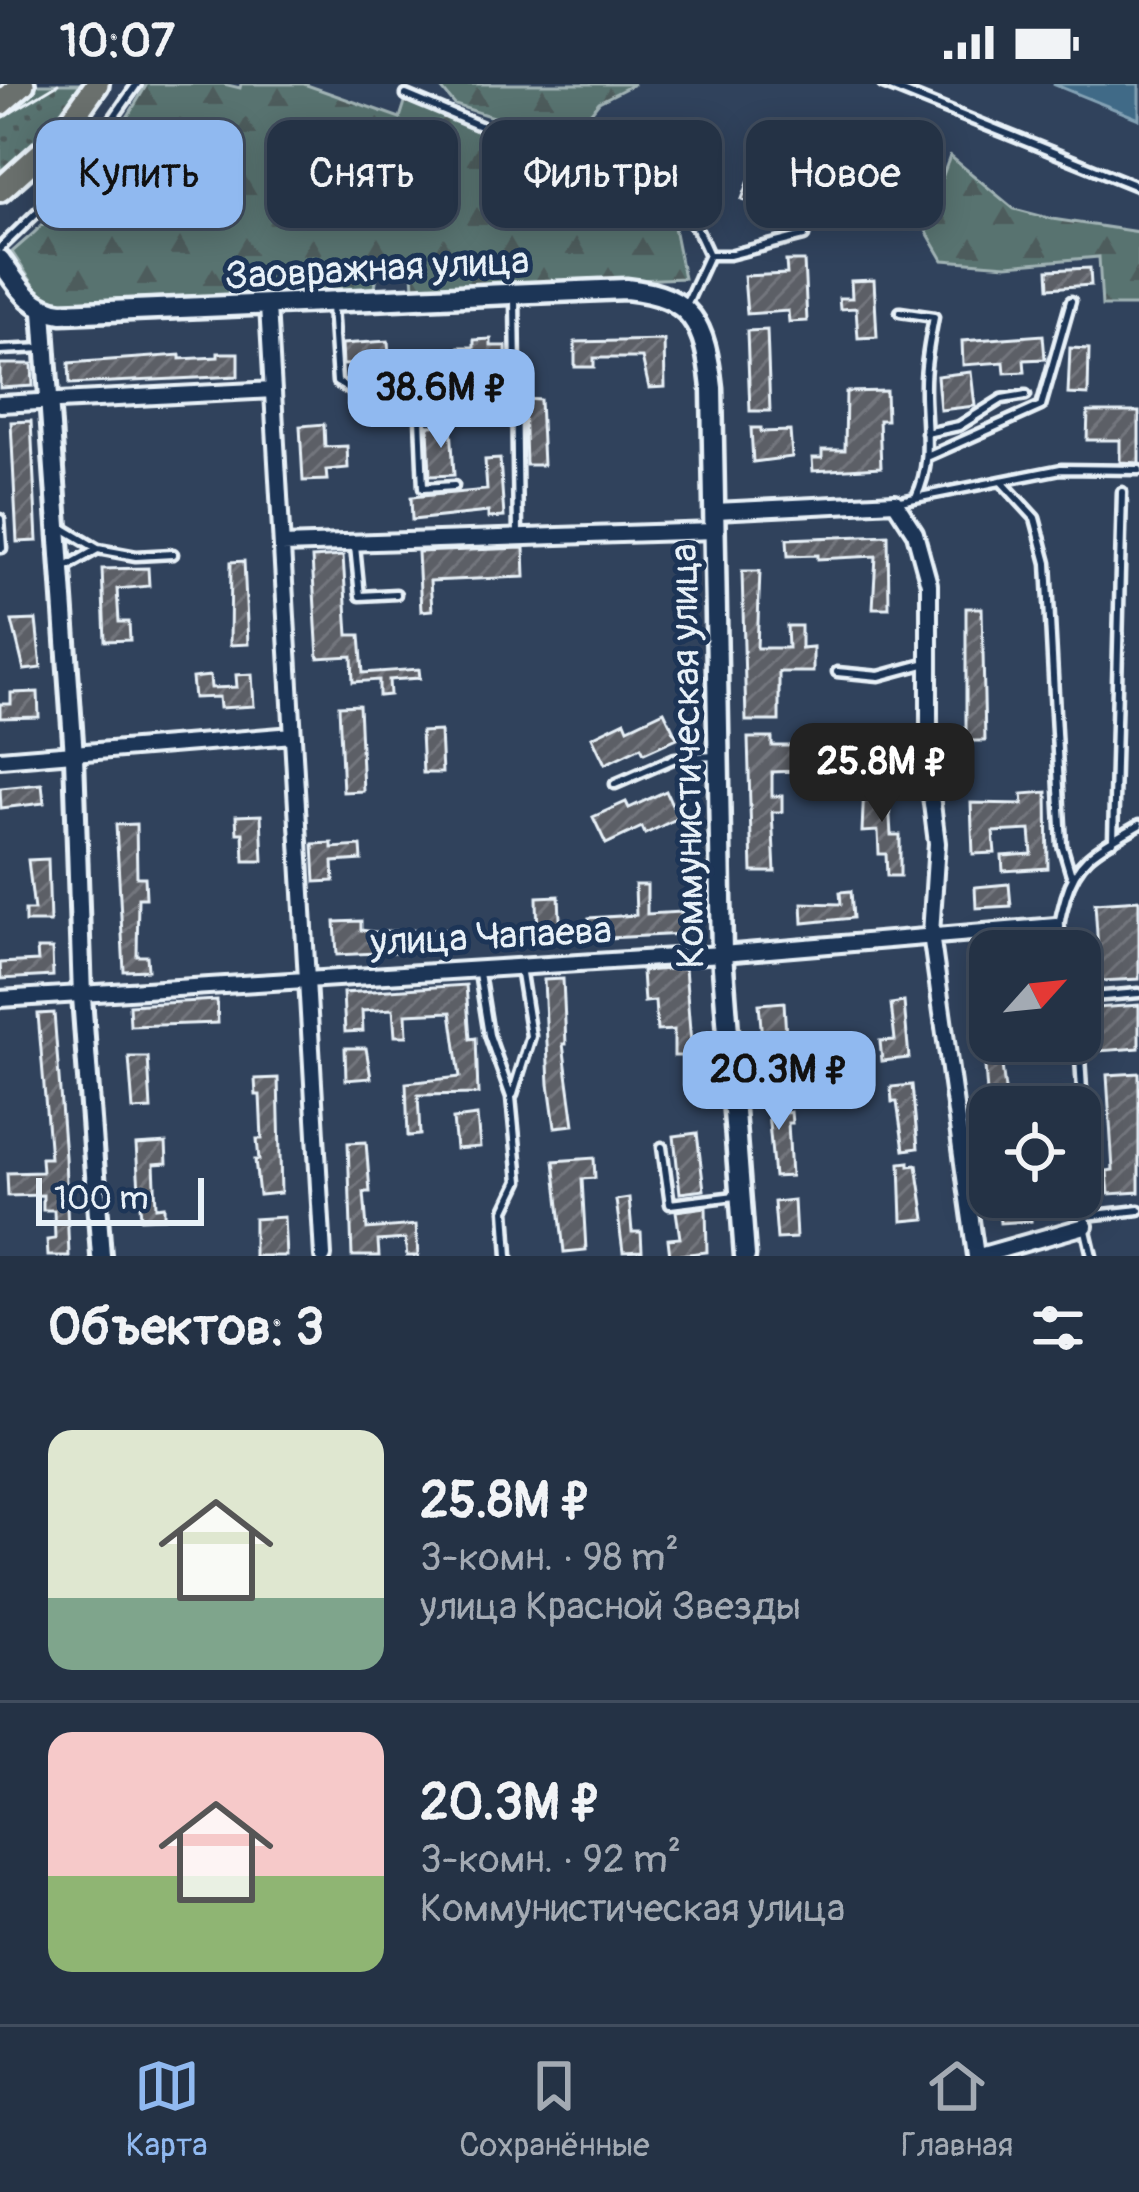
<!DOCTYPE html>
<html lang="ru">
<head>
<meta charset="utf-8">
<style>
	body { margin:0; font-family:Pangolin,sans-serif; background:#2c3a4c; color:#f1f3f6; height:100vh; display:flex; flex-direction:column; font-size:45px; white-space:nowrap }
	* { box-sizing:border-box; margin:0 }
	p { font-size:39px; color:#a3aab3 }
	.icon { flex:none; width:66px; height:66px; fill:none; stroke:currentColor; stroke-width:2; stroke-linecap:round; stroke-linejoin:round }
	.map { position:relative; height:1172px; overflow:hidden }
	.sheet { display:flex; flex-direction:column; background:#243245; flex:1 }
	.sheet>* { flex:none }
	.banner { position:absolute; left:36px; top:36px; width:1068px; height:108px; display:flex; gap:24px }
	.needle { width:78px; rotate:63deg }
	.fabs { position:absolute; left:969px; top:846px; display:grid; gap:24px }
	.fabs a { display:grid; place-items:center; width:132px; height:132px; border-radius:24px; background:#243245; box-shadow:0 6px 30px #0003,0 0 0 3px #414d5e; font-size:60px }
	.scale { position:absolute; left:36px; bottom:30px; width:168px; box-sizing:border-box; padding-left:12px; border:6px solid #e8f1f8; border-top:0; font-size:33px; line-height:42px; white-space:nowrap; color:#e8f1f8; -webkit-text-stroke:9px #1d3557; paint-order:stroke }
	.price { position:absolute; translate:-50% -102px; padding:0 27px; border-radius:24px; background:#90b9f0; color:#111; font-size:39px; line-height:78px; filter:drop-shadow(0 3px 6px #0008) }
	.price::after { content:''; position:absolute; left:50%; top:72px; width:36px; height:27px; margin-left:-18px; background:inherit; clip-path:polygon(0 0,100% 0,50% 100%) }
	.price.selected { background:#222; color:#fff }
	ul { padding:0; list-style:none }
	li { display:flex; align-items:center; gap:36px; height:300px; padding:0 48px }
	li+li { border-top:3px solid #414d5e }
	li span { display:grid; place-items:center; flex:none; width:336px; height:240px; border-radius:24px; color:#555 }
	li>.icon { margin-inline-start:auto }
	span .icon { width:144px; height:144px; fill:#fffc; stroke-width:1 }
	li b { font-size:51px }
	h2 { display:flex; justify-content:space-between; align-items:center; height:144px; padding:0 48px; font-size:51px }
	.chip { padding:0 42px; border-radius:24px; background:#243245; box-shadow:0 6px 30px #0003,0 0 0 3px #414d5e; font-size:42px; line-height:108px }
	.chip.selected { background:#90b9f0; color:#111 }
	.status { display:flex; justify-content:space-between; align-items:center; height:84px; padding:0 60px; background:#243245; direction:ltr }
	.status svg { height:33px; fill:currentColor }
	.tab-bar { display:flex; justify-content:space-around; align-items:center; height:168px; border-top:3px solid #414d5e; background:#243245; font-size:33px; color:#a3aab3 }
	.tab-bar a { display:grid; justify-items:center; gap:6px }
	.tab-bar .selected { color:#90b9f0 }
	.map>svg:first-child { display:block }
</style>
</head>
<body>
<div class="status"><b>10:07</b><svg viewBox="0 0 49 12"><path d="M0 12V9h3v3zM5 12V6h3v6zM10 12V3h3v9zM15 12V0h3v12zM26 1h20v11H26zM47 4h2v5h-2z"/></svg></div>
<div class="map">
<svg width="1139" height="1172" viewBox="0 0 1139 1172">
	<defs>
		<pattern id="grass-dots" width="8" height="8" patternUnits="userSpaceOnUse" patternTransform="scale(3)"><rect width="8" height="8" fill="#587370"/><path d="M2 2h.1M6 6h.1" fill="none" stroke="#4e5b5b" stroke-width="1.8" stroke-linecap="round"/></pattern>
		<pattern id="forest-firs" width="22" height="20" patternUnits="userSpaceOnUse" patternTransform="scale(3)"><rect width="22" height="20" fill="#587370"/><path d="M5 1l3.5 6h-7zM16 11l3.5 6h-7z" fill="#4e5b5b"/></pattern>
		<pattern id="building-hatch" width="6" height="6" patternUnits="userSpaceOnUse" patternTransform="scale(3)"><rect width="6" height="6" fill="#5c5f66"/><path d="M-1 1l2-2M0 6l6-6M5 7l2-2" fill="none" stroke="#73767d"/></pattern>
	</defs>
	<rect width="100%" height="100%" fill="#30425c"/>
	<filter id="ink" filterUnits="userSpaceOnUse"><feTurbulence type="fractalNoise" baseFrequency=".00833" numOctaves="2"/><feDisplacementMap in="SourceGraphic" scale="24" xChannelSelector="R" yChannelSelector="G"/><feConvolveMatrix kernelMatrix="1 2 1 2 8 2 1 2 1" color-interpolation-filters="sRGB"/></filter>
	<g filter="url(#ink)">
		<!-- grass -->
		<path fill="url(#grass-dots)" stroke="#a0b2b4" stroke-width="3" d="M35,0H88L50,52L0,97V35Z"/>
		<!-- forest -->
		<path fill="url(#forest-firs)" stroke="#a0b2b4" stroke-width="3" d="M147,0H224L240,4L241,0H304L400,34L406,15L672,133L684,194L414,205L413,189H377L375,204L45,218L12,168C76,115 106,71 147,0Z
			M444,0H634L599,18L568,57L455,21L441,4Z
			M950,72L1014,125L1052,135L1139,148V222H1102L1099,173L1007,181L943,176L924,143Z"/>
		<!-- water -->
		<path fill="#406b87" stroke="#83a1b4" stroke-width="3" d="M1053,0H1139V35Z"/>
		<!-- building -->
		<path fill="url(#building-hatch)" stroke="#e8f1f8" stroke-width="3" d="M650,50L666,58L665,62L693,74L686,91L640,69Z
			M761,65L780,73L775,87L832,109L820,139L763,117L761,122L742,115Z
			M786,177H804L807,237L789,238L788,227L747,230L744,192L787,190Z
			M1090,184L1091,201L1049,204L1048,186Z
			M874,196L877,253L858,254L856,224L840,225L839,214H852L851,197Z
			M767,246L770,327H750L747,247Z
			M1043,251L1045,275L1024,276L1025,288L1005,289L1004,278L963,281L962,257Z
			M491,255V262H506L507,299H494L493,291L401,300V295L370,296L369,280L343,281L342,260L388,257L389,271H395V277L459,273V263H474V256Z
			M664,256L665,303L649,304L642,274H594V283H575V258Z
			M1070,264L1089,265L1088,311L1068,310Z
			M218,269H238V292L70,300L69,279L180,271V275L218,273Z
			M0,280H32L33,302L0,304Z
			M971,288L975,322L940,326L937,292Z
			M886,307L887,336H879L881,383L813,387L812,374H822V366H845L846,308Z
			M524,315L540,316L543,381H526Z
			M1088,328H1139V379L1120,378V356H1087Z
			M31,337L37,457L17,458L11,338Z
			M324,340L325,363L347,362L348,384L326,386L327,396L303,397L300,342Z
			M451,341L454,391L430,392L428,342Z
			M751,344H761V348L790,347L792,373L753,378Z
			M500,375L504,433L488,434V428L412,436L411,413L487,406L485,376Z
			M888,451L889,524H873L876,472L818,475V471L788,472L787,455Z
			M524,464L525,493L430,497L432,526L421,527L418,468Z
			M343,472L348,551H360L363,589L419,585L420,594L389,596L390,611L379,612V596L353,598L352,572L318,574L312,474Z
			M244,477L248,560L230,561L231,478Z
			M148,484L149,502L117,505L119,538H129L130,556L105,557L102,485Z
			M742,487H760L757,564H788L787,542H801V564L813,563V588H779V637H746Z
			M966,524H982L985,657H966Z
			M36,536L41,584L24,586L12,537Z
			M252,590L254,622L220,624L219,613L194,614L192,594L210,592L211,604L237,603L236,591Z
			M38,608L39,633L0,634V620H11V609Z
			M359,621L363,707L343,708L339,622Z
			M664,627L677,654L644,669L641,663L605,680L592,653L625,637L628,644Z
			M440,647L442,689H423L421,648Z
			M748,654H772V662H806V673H821L822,686L772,688V712H782V728H772L775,788H752Z
			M888,699L891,751H900V792H887L886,770H879L878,747L862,748L864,701Z
			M42,700L44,719L1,724L0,704Z
			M666,707L678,734L645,750L642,743L606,760L593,733L626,718L629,724Z
			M1047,708L1048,784L1003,787L1002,772L1032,770L1030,746L993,748L995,769L973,770L971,719L1023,720L1022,710Z
			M261,731L263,777H244L243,749H237L236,732Z
			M136,740L137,793H145L146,814H138L137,872H147L148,886L124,887L116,741Z
			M332,759V764L361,762L362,776L333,778L334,797L315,798L313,760Z
			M48,775L50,838H25V826H34L28,776Z
			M1009,800L1011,822L976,824L975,803Z
			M635,801H647V830L682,828L683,850L590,855L589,834L636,831Z
			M851,807L853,834L803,839L802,819L841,820L840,808Z
			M559,812L561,858H538L537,813Z
			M1139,816V895L1100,897L1095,819Z
			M361,837V846L375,848L454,844L455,865L337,871L335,838Z
			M37,865H52L53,892L1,895L0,879L38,877Z
			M685,884L692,972H674V946L657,947L655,917L644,918L642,887Z
			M563,895L566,960H563L574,1041L555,1043L549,1000L544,896Z
			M466,901L470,955L476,954L478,1010L418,1011L420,1051L408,1052L406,999L460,993L451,928L406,930L407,952H395L393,925L362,927L363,947L345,948L343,909Z
			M980,914H990V957H999L1007,1022L988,1023Z
			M217,916L218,939L130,942L129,921Z
			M784,918L786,952L762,954L759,920Z
			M904,918L909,974L882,977L880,957L895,956L891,920Z
			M1139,921V964L1099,967L1096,924Z
			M54,929L65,1073L69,1172H48L47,1156L55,1155L54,1126H43V1111L8,1112L7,1089L42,1088L41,1074H50L38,930Z
			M345,964H366L371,994L346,996Z
			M129,973H148L151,1025L133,1026Z
			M1139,989V1108L1109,1110L1107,1087L1113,1086L1107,991Z
			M278,994L281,1109L259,1111L255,1076H259L257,1055H262L260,1011H256L255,995Z
			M912,1001L918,1064L904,1066L897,1018H892L891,1003Z
			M784,1006L786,1029L791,1028L792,1039H788L791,1092L774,1093L766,1007Z
			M477,1032L480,1063L456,1065L453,1035Z
			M697,1049L704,1106L680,1109L674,1052Z
			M366,1058L370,1108H364L367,1145L416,1141L418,1172H407L405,1155L378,1157L379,1172H352L348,1059Z
			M166,1059L167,1079L154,1080L156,1123L164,1122V1134L141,1135L136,1061Z
			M594,1074L595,1094L582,1095L586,1166L564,1168L554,1077Z
			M909,1078V1082L917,1081L925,1135L902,1137L900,1079Z
			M1014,1113H1019V1119L1030,1118L1031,1137L1000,1139L998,1114Z
			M629,1114L632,1148H641L642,1167L623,1168L616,1116Z
			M794,1116L796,1154L777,1155L774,1118Z
			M706,1123L707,1168L670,1172L668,1155L680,1154L676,1127Z
			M284,1133L286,1172H254V1135Z"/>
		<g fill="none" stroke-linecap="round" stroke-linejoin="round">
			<!-- service casing -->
			<g stroke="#e8f1f8" stroke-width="15">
				<path id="service" d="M883,0L1139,103
					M406,11L609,96L685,132L697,145L709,171
					M0,164L71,95L137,0
					M515,213L518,452
					M686,221L709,171H729L804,152
					M332,222L337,298L352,307L387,306L413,319L420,334L423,404L454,402
					M900,228L934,233C930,255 925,277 925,300C924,340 934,376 916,413
					M0,266L44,264
					M926,349L959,342L1002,315L1026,311
					M929,372L1041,322L1071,217
					M1001,397L1035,434L1047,479L1062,761L1071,791
					M895,418L1061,385L1139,386
					M0,435L2,464
					M61,443L98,465L64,484
					M355,462L360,512L396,510
					M98,465L136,472L173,470
					M837,588L879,592L927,579
					M615,700L675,674L715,672
					M1113,757L1122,408
					M1066,867C1056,840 1059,839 1066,812C1078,770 1104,762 1139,741
					M479,889L489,951L511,1013L519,1097L505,1126L508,1172
					M1092,913L1139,909
					M1079,957L1088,1104L1085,1142L1092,1172
					M513,1010L531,952L520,883
					M662,1063L670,1120L735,1112
					M1086,1132L1139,1126"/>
			</g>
			<!-- minor casing -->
			<g stroke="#e8f1f8" stroke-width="22">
				<path id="minor" d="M268,222L323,1172
					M0,320L273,306
					M715,427L895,418L915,449L929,500V696L937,759L931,850L976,1172
					M282,461L715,447
					M0,675L293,651
					M0,915L722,870L1056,842
					M979,1172L1085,1142"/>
			</g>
			<!-- tertiary casing -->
			<g stroke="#e8f1f8" stroke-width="26">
				<path id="tertiary" d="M43,227L74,672L82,913L101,1172"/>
			</g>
			<!-- secondary casing -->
			<g stroke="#e8f1f8" stroke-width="27">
				<path id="secondary" d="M0,176C18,201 30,225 62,229L626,205C694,212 705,241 712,304L722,870L745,1172"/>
			</g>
			<!-- trunk casing -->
			<g stroke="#e8f1f8" stroke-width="30">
				<path id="trunk" d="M0,20L23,0
					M0,106L60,52L97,0"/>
			</g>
			<!-- service -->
			<use href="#service" stroke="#1d3557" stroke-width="6"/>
			<!-- minor -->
			<use href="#minor" stroke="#1d3557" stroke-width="14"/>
			<!-- tertiary -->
			<use href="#tertiary" stroke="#1d3557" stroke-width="16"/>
			<!-- secondary -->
			<use href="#secondary" stroke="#1d3557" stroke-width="18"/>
			<!-- trunk -->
			<use href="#trunk" stroke="#6b706d" stroke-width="21"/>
			<!-- rail -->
			<path stroke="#e8f1f8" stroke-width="3" d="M0,35L58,0"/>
		</g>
	</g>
	<g text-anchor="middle" stroke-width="10" stroke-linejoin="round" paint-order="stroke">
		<!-- street labels -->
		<g font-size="39" fill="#e8f1f8" stroke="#1d3557">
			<text transform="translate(377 183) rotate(-3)" y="14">Заовражная улица</text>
			<text transform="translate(686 672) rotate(-91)" y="14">Коммунистическая улица</text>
			<text transform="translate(491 851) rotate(-3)" y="14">улица Чапаева</text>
		</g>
	</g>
</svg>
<div class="fabs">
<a><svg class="needle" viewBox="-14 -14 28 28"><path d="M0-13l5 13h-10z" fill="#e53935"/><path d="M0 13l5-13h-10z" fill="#a3aab3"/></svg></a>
<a><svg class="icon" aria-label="locate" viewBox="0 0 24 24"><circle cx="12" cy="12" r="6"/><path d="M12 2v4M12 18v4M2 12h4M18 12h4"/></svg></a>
</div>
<div class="scale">100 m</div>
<b class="price" style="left:441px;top:367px">38.6M ₽</b>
<b class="price selected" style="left:882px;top:741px">25.8M ₽</b>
<b class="price" style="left:779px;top:1049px">20.3M ₽</b>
<div class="banner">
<a class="chip selected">Купить</a>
<a class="chip">Снять</a>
<a class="chip">Фильтры</a>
<a class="chip">Новое</a>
</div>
</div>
<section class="sheet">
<h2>Объектов: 3<svg class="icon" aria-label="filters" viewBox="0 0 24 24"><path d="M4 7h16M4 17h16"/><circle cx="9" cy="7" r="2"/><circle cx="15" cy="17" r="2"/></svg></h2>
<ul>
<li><span style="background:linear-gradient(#dfe7d0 70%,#7fa58c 0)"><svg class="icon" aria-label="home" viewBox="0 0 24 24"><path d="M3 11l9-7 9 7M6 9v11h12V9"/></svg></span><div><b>25.8M ₽</b><p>3-комн. · 98 m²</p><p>улица Красной Звезды</p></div></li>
<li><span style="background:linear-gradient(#f6c9c9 60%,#8fb573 0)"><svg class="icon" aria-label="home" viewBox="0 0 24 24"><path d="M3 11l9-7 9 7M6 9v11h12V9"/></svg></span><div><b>20.3M ₽</b><p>3-комн. · 92 m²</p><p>Коммунистическая улица</p></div></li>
</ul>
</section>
<nav class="tab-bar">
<a class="selected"><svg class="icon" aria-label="map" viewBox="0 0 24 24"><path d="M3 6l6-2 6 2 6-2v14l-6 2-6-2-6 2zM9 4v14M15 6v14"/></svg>Карта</a>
<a><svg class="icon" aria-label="saved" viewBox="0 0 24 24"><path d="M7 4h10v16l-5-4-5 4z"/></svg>Сохранённые</a>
<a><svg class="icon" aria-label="home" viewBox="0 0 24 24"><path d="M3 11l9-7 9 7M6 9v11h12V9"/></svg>Главная</a>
</nav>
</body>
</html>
